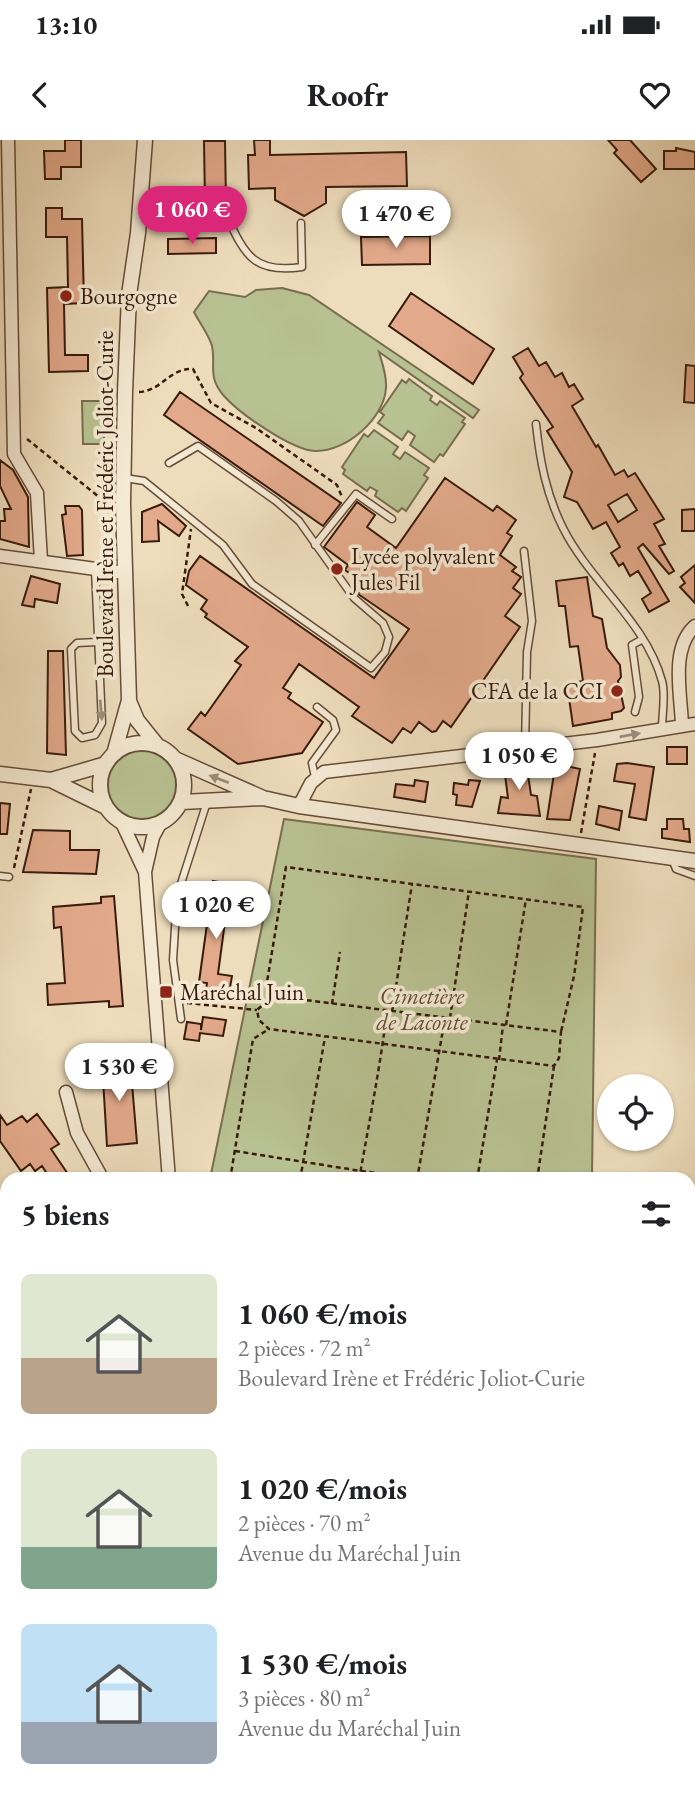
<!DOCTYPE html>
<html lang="fr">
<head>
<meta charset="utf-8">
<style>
	body { margin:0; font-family:"EB Garamond",serif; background:#f6f6f6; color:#202124; height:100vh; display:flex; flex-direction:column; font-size:26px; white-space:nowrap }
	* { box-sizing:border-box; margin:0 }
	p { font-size:23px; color:#757577 }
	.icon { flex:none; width:38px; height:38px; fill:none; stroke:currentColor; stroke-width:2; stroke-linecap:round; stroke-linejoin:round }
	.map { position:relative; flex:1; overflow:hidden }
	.details { position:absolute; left:0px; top:1032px; width:696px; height:625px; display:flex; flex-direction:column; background:#fff; border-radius:21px 21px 0 0; box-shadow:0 2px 5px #0004 }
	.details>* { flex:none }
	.controls { position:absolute; left:597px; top:934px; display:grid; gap:14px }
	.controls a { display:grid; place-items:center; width:77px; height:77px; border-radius:50%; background:#fff; box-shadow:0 2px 5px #0004; font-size:35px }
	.price { position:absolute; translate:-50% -60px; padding:0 16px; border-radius:24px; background:#fff; color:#222; font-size:23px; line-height:46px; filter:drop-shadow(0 2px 4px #0008) }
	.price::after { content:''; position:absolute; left:50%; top:42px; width:21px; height:16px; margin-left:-10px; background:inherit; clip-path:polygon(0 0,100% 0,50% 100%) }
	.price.active { background:#db2777; color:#fff }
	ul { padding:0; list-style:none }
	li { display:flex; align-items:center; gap:21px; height:175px; padding:0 21px }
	li span { display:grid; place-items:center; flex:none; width:196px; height:140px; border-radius:10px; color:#555 }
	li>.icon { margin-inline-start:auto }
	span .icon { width:84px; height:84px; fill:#fffc; stroke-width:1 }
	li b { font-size:30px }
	h2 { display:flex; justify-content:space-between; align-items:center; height:84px; padding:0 21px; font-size:30px }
	.status { display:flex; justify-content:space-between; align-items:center; height:49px; padding:0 35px; background:#fff; direction:ltr }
	.status svg { height:19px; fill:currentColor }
	header { display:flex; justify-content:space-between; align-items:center; height:91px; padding:0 21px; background:#fff; font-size:32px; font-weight:700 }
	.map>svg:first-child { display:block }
</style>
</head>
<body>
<div class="status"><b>13:10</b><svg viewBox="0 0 49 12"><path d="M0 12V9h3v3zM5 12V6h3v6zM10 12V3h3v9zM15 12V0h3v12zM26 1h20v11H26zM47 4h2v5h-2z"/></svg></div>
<header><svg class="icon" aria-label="back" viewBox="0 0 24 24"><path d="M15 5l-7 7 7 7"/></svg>Roofr<svg class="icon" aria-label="heart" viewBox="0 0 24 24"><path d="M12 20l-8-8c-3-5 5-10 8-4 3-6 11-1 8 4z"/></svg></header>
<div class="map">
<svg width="695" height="1657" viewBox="0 0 695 1657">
	<rect width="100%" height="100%" fill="#eeddbc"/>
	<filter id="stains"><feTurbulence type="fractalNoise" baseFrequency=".00286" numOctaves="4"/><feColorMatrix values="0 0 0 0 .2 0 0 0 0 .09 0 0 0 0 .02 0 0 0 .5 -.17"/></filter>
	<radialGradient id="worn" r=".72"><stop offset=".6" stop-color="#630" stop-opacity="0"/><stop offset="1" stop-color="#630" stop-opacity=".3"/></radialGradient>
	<!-- green -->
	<path fill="#b8c191" stroke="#786e4f" stroke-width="2" d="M282,148L309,155L479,270L473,278L379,212C382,223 387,235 386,248C384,279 346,312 315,311C292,310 240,274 224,256C207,237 216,225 212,206C209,195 199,182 194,172L209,151L245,157L256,150Z
		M409,239L432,256L430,260L437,265L440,261L465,278L462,282L465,284L443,316L440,314L434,322L410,305L415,296L408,291L402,300L378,283L384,275L380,272L402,240L406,243Z
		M82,261H104V304H83Z
		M374,290L398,307L393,314L400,319L405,312L429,328L424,335L428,338L406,371L402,368L398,372L375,356L377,351L370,347L367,351L343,334L345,330L342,327L364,294L368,297Z
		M108 645a34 34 0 1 1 68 0a34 34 0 1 1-68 0Z
		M284,679L596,719L592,1039H210Z"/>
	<!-- building -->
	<path fill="#e2a98a" stroke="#391b0d" stroke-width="2" fill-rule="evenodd" d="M65,0H81V27H61V39H45L44,11H65Z
		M254,0H270V15L406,12L407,46L326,47V63L304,76L275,60V48L249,49L248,15H255Z
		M608,0H630L656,29L641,42L614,13L617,10Z
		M204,1H225L226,63H205Z
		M676,8L695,12V29H664V11H676Z
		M46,68H62V79H82L84,163L64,164L65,215H88V231L49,232L47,148L68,147L67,97H46Z
		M430,96V124L362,125L361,97Z
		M216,98V113L168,114V99Z
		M411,153L494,209L473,244L389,186Z
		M528,208L539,226L546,222L555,237L562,233L569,247L574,244L583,259L572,266L596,307L598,305L615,335L624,330L628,337L635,333L664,379L654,384L665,404L659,406L674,431L669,434L643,404L638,408L669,461L649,472L642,459L651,453L638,431L630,436L623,423L619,426L611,413L620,407L606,382L593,389L577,362L564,357L572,332L547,291L553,287L520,238L523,234L513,217ZM627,354L637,370L618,382L608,365Z
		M686,225L695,226V263L684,262Z
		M180,252L341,363L323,386L164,275Z
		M0,320L13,330L28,357L29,407L0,399V381H5L4,369H11L0,346Z
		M445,338L493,371L497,366L516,380L507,393L512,396L500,415L516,427L512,431L521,437L513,448L521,454L505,476L520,487L451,587L443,581L436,591L432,592L419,582L411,593L403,588L392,603L352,576L359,567L299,524L283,548L291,553L288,558L323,582L302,613L238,624L188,589L201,572L205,576L241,525L235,521L248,507L205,477L207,474L201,469L207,460L186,445L189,431L200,416L374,538L409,489L358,454L363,443L345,430L348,425L324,407L357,362L375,375L367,387L396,408Z
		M162,364L186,386L179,396L158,381L159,401L142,402V372Z
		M65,366H79L82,370L83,415L67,416L62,375L66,374Z
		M695,369V391H682V370Z
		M695,425V463L680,447L685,443L681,437Z
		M31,436L60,444L57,463L35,459L34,467L22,465Z
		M587,437L593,476L602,479L607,508L620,525L621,537L618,541L624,568L621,571L612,573V579L573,586L567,544L583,541L578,506L570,507L565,466H559L556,441Z
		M48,511H63L66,615L47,613Z
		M667,607H687V624H667Z
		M627,623L654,627L646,680L629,677L635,644L614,641L617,624Z
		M532,624L534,634L528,635L531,655L537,656L540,676L498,673L501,657L508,658L504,627Z
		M566,626L580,629L570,680L547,679L555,627L565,629Z
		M415,640L428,642L425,662L394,657L396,644L414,646Z
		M469,640L480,641L472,667L456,665L457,655L453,654L454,643L468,645Z
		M0,663L10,664L7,694H0Z
		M599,666L622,671L619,690L596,684Z
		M667,679H683L684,689H689L690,702L662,698V689H667Z
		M33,690L70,691V710H99L96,734L23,732Z
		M213,741L230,744L218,834L232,836L229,853L206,850L207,843L199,842Z
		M114,756L123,866L109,867V861L48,865L47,844L65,843L61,787L54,788L53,767L101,763V757Z
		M203,877L226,880L223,896L200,893L199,901L184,899L187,882L201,884V890Z
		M130,920L137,1003L107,1006L102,922Z
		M37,974L59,1004L51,1009L72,1040H51L42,1026L35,1031L30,1024L21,1031L0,1001V975L7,985L22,976L27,982Z"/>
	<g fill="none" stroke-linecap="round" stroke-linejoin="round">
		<!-- service casing -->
		<g stroke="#664c39" stroke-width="9">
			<path id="service" d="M186,78L227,77C245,115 254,134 302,127L301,83
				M536,284C540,321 546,354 563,388C590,442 646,482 662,541C666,555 662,574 662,589
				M125,338L144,341L223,405L252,444L371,528L385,512L389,497L383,483L354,458L299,381L276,361L198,306L169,323
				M315,405L356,354L392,379
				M524,411L532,481L527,512L525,608
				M95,430L102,583L95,595L82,598L75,591L71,509L77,503L97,502
				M635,572L639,557L632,505L643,499
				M315,637L312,623L336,590L333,580L317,567
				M672,719L676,729L695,736
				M0,736L9,737
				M181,879L173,820L177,756L207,662
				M690,1574H695
				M597,1657V1650"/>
		</g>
		<!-- minor casing -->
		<g stroke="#664c39" stroke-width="15">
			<path id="minor" d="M8,0L14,314L37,353L41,421
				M0,416L125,433
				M682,585C681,554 670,508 695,486
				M299,666L311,643L324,632L597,600L695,584
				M122,683L145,732
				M160,684L153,697L145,732L169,1040
				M66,952L77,993L103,1040
				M0,1099L7,1110
				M0,1148L7,1143
				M0,1462L7,1457
				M690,1501H695
				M0,1582L7,1592
				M218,1650V1657
				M94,1655L97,1650
				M274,1657L281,1650"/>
		</g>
		<!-- tertiary casing -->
		<g stroke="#664c39" stroke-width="17">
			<path id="tertiary" d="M129,561L137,580L157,605
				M100 645a42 42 0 1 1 84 0a42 42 0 1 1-84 0Z
				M114,614L129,560L123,364L125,252L129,155L138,93L145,0
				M175,619L263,658L299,666L695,721
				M0,634L51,640L106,667
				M51,640L106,624
				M182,662L263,658"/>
		</g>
		<!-- path -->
		<path stroke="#391b0d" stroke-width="2.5" stroke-dasharray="5 3.5" stroke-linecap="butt" d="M139,252C162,251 169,228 193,229L211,263L256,288L337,345L342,357
			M27,299L104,361L111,362
			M188,466L182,454L191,389
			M581,693L595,613
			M14,728L31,649
			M273,856L561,892L559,918L554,926L269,889L259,880L257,870Z
			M273,856L267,842L286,727L583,767L574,836L561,892
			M187,863L257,870
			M332,864L340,812
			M392,872L412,744
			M450,878L469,751
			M506,885L526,759
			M499,920L503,885
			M235,1011L361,1031L435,1040
			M230,1040L253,899L269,889
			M300,1040L325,897
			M359,1040C369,983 380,928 387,871
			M417,1040L445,878
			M477,1040L497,920
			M537,1040L554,926
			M46,1650L51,1657
			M193,1657L208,1654"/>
		<!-- service -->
		<use href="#service" stroke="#f4e9d3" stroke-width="6"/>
		<!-- minor -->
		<use href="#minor" stroke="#f4e9d3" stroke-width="12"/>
		<!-- tertiary -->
		<use href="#tertiary" stroke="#f4e9d3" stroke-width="14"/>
	</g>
	<!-- one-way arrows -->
	<defs><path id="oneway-solid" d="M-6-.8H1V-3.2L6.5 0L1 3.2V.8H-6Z" transform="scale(1.75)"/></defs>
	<g fill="#a08c7a">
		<use href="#oneway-solid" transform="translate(101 570) rotate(85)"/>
		<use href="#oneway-solid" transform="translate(630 595) rotate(-10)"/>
		<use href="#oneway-solid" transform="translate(219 639) rotate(-159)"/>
	</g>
	<!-- markers -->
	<g fill="#8f2418" stroke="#f4e9d3" stroke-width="2.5">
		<circle cx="66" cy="156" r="7"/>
		<circle cx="337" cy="429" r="7"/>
		<circle cx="617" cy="551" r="7"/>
		<rect x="159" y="845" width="14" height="14" rx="3.5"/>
	</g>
	<g text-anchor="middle" stroke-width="7" stroke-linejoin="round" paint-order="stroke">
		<!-- poi labels -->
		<g font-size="23" fill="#391b0d" stroke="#f4e9d3" text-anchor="start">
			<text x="80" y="164">Bourgogne</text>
			<text x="351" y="424">Lycée polyvalent<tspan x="351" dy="26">Jules Fil</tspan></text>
			<text x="603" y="559" text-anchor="end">CFA de la CCI</text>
			<text x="180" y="860">Maréchal Juin</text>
		</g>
		<!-- street labels -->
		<g font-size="23" fill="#391b0d" stroke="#f4e9d3">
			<text transform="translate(105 364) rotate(-90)" y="8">Boulevard Irène et Frédéric Joliot-Curie</text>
		</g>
		<!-- park labels -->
		<g font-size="23" font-style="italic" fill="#5f4d35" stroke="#f4e9d3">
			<text x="422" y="864">Cimetière<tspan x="422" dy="26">de Laconte</tspan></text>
		</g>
	</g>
	<rect width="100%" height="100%" filter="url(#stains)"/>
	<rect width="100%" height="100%" fill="url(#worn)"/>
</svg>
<div class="controls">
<a><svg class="icon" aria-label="locate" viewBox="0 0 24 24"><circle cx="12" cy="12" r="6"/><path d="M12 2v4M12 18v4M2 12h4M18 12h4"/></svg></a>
</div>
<b class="price active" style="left:192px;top:106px">1 060 €</b>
<b class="price" style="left:396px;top:110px">1 470 €</b>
<b class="price" style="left:519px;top:652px">1 050 €</b>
<b class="price" style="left:216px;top:801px">1 020 €</b>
<b class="price" style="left:119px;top:963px">1 530 €</b>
<section class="details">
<h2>5 biens<svg class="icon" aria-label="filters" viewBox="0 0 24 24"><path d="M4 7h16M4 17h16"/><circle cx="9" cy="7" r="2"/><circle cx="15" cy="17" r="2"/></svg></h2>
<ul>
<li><span style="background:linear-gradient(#dfe7d0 60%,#b9a48a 0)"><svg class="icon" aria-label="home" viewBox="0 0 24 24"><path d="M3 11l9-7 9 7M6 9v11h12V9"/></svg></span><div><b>1 060 €/mois</b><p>2 pièces · 72 m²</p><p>Boulevard Irène et Frédéric Joliot-Curie</p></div></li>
<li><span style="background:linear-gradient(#dfe7d0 70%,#7fa58c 0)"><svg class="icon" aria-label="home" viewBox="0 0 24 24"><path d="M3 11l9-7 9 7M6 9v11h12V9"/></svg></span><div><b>1 020 €/mois</b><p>2 pièces · 70 m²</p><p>Avenue du Maréchal Juin</p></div></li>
<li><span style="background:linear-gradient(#bfe0f5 70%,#9aa5b1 0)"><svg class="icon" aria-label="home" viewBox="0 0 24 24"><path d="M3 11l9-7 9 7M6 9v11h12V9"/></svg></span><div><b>1 530 €/mois</b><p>3 pièces · 80 m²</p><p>Avenue du Maréchal Juin</p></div></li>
</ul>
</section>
</div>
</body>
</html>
